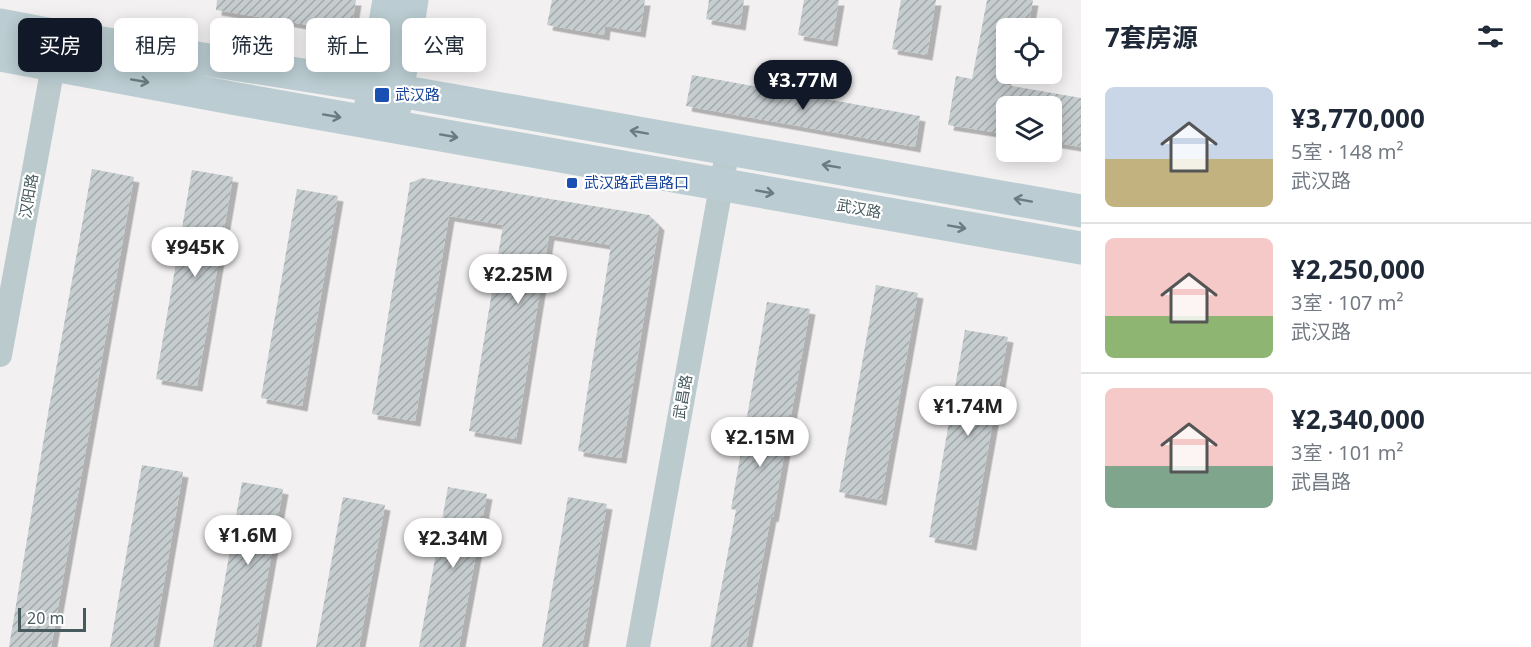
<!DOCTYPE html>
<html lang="zh">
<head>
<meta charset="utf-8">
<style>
	body { margin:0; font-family:"Noto Sans","Noto Sans SC",sans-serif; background:#f2f2f3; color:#1f2937; height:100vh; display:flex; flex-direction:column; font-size:22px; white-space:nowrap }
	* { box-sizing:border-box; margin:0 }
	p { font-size:20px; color:#747a83 }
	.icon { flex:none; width:33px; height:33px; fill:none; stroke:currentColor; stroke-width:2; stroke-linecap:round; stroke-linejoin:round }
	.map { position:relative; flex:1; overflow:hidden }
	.drawer { display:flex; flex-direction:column; background:#fff; width:450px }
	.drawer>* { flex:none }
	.top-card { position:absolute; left:18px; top:18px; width:570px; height:54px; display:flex; gap:12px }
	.controls { position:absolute; left:996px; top:18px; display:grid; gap:12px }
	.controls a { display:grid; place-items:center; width:66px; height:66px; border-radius:9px; background:#fff; box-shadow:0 3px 15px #0003; font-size:30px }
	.scale { position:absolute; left:18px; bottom:15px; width:68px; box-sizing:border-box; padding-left:6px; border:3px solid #475a5e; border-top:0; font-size:16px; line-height:21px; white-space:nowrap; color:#475a5e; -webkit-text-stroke:4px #fff; paint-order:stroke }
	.price { position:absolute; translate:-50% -51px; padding:0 14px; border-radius:21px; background:#fff; color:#222; font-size:20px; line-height:39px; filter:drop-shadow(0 2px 3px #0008) }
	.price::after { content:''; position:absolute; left:50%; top:36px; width:18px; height:14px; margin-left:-9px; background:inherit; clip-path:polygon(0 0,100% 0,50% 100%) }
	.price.selected { background:#111827; color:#fff }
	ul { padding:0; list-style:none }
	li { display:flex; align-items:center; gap:18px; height:150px; padding:0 24px }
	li+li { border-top:2px solid #e0e1e3 }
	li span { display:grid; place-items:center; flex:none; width:168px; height:120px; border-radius:9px; color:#555 }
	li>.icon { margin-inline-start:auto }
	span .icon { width:72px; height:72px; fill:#fffc; stroke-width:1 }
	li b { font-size:26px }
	h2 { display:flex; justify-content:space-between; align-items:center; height:72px; padding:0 24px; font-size:26px }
	.pill { padding:0 21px; border-radius:9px; background:#fff; box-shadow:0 3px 15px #0003; font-size:21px; line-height:54px }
	.pill.selected { background:#111827; color:#fff }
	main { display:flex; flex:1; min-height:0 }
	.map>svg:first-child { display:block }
</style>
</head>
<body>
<main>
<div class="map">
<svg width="1081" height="647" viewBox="0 0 1081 647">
	<defs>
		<pattern id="building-hatch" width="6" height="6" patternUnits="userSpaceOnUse" patternTransform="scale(1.5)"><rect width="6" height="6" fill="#c6cdcf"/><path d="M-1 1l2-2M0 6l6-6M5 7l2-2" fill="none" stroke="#a3a9ab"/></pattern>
		<filter id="shadow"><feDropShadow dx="5.5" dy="5.5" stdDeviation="0" flood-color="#0004"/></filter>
	</defs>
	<rect width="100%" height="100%" fill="#f2f0f0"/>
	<!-- building -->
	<path fill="url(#building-hatch)" filter="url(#shadow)" d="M217,0H356L351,32L216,10Z
		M552,0H645L640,32L605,26L604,35L547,25Z
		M709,0H744L740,25L706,19Z
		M804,0H839L832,41L798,35Z
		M901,0H936L927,55L892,49Z
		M987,0H1033L1028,28H1006V85L1081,98V147L1052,142V106H1006V134L948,125L956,76L972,79Z
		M692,75L920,116L915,147L686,106Z
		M92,169L134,177L51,647H9L49,408Z
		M192,170L233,177L197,386L156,379Z
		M422,178L649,215L659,225L621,458L578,451L611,245L549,235L516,439L469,431L503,225L449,216L415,421L372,414L410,183Z
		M297,189L338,196L302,406L261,398Z
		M876,285L918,293L881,500L839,492Z
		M767,302L810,309L773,517L771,516L746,647H710L736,510L731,509Z
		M965,330L1008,337L971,545L929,537Z
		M142,465L183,472L153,647H110Z
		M242,482L283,489L255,647H213Z
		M448,487L487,494L459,647H419Z
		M343,497L385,505L359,647H316Z
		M568,497L607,504L582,647H542Z"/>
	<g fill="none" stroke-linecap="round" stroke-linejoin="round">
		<!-- street -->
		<path stroke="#bbcacd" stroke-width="24" d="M0,355L56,50
			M638,647L728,148"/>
		<!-- secondary -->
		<path stroke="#bbcdd2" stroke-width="33" d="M0,25L58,36L354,83L1081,211
			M0,55L237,99L1081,248
			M370,109L389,0
			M394,112L412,0"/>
	</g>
	<!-- one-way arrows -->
	<defs><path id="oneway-shaft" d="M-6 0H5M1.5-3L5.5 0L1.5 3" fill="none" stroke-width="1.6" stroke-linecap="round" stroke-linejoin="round" transform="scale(1.5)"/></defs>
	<g stroke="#6a7c81">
		<use href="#oneway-shaft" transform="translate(140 81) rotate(10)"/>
		<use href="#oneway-shaft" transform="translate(332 116) rotate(10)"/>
		<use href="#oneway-shaft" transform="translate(639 132) rotate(-170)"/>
		<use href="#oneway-shaft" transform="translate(449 136) rotate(10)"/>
		<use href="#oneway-shaft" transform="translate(831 166) rotate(-170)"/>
		<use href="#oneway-shaft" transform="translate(765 192) rotate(10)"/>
		<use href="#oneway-shaft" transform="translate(1023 200) rotate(-170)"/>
		<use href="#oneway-shaft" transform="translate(957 227) rotate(10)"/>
	</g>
	<!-- markers -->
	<g fill="#1a4fb4" stroke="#fff" stroke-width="2">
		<rect x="374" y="87" width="16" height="16" rx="3"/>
		<rect x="566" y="177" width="12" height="12" rx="3"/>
	</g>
	<g text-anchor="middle" stroke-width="4.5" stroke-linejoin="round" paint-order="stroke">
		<!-- transit labels -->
		<g font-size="15" fill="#164399" stroke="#fff" text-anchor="start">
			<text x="395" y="100">武汉路</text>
			<text x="584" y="188">武汉路武昌路口</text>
		</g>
		<!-- street labels -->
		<g font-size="15" fill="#475a5e" stroke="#fff">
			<text transform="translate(29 196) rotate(-80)" y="5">汉阳路</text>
			<text transform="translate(859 209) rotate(10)" y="5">武汉路</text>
			<text transform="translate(683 397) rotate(-80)" y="5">武昌路</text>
		</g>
	</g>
</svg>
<div class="controls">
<a><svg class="icon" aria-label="locate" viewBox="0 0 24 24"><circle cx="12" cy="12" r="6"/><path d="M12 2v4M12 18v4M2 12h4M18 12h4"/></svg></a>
<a><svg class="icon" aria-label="layers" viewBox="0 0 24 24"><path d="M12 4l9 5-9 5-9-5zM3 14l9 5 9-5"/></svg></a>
</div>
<div class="scale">20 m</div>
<b class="price selected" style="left:803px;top:111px">¥3.77M</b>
<b class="price" style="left:195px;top:278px">¥945K</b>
<b class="price" style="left:518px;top:305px">¥2.25M</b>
<b class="price" style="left:968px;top:437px">¥1.74M</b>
<b class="price" style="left:760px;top:468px">¥2.15M</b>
<b class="price" style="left:248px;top:566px">¥1.6M</b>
<b class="price" style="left:453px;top:569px">¥2.34M</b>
<div class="top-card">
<a class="pill selected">买房</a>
<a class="pill">租房</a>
<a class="pill">筛选</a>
<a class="pill">新上</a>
<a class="pill">公寓</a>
</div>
</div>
<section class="drawer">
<h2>7套房源<svg class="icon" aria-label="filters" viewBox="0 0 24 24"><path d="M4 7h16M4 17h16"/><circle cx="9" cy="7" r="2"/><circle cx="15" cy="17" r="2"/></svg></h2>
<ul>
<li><span style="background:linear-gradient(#c9d6e8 60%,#c2b280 0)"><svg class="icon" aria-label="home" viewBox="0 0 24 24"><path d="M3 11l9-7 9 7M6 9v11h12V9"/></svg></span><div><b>¥3,770,000</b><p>5室 · 148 m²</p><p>武汉路</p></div></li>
<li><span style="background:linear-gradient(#f6c9c9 65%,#8fb573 0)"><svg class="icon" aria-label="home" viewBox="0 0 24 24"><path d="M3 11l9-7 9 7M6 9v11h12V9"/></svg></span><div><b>¥2,250,000</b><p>3室 · 107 m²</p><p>武汉路</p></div></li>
<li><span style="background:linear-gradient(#f6c9c9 65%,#7fa58c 0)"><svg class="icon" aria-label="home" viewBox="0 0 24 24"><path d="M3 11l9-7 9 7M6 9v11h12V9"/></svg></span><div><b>¥2,340,000</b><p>3室 · 101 m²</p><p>武昌路</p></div></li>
</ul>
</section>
</main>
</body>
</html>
